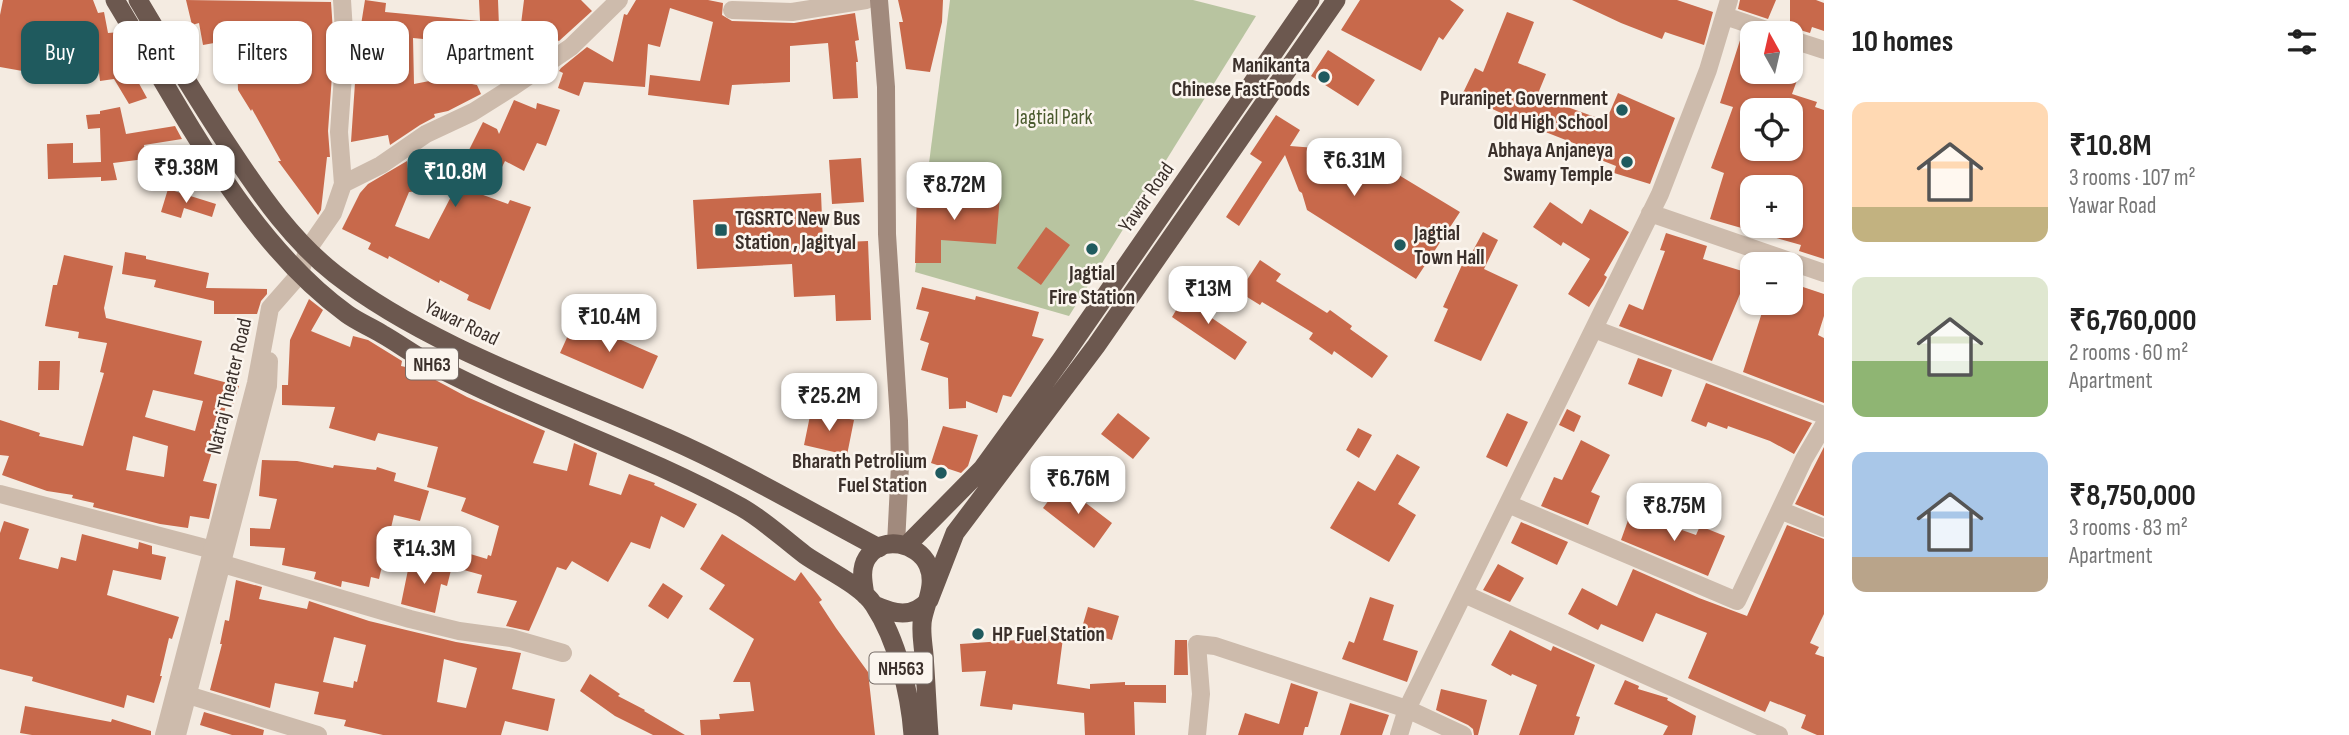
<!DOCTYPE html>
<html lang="en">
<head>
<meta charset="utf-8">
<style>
	body { margin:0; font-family:"Sofia Sans Condensed",sans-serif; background:#f6f6f6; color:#222; height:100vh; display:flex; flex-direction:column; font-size:26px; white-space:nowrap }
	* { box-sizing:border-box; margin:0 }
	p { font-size:23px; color:#767676 }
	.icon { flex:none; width:38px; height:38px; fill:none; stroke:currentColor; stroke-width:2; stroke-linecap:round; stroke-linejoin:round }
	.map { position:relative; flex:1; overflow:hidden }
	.side { display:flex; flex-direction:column; background:#fff; width:525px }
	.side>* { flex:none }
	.hud { position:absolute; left:21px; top:21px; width:665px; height:63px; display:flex; gap:14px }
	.needle { width:46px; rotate:352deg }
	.tools { position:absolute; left:1740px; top:21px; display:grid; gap:14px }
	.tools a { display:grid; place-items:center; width:63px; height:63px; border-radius:14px; background:#fff; box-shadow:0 2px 5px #0004; font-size:35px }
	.price { position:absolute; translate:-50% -60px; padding:0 16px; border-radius:14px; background:#fff; color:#222; font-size:23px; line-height:46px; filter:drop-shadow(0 2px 4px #0008) }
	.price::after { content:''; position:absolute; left:50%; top:42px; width:21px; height:16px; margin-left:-10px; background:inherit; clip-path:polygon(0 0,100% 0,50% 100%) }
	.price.current { background:#1f5a5e; color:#fff }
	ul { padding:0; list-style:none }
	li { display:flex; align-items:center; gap:21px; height:175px; padding:0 28px }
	li span { display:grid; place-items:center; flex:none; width:196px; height:140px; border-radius:14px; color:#555 }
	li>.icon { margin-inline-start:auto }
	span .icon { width:84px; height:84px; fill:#fffc; stroke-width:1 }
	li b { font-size:30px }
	h2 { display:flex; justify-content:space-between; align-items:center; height:84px; padding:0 28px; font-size:30px }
	.tag { padding:0 24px; border-radius:14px; background:#fff; box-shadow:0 2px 5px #0004; font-size:24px; line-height:63px }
	.tag.current { background:#1f5a5e; color:#fff }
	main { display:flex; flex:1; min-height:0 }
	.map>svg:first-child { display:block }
</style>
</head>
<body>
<main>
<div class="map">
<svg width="1824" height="735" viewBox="0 0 1824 735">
	<rect width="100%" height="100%" fill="#f4ebe1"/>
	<!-- green -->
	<path fill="#b8c4a0" d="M950,0H1193L1256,16L1069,316L915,272Z"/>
	<!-- building -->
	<path fill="#c8694b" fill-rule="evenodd" d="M3,0H93L98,13L104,12L108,33L120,32L124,57L134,56L136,78L147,98L129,104L114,79L100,81L98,64L64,67L65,77L45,78V75L0,67V15Z
		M186,0L331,2L334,47L328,131L330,157H327L321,210L318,215L278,161H281L252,109L251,111L238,90L237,58H226L225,41L203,45L199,23L192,25Z
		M365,0L386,3L385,12L480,21L479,0H498L501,80L472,84L477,85L481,94L448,111L434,114L435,117L420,125L390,145L388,135L351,142L357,53H364V25H361ZM413,38L454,42L457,79L450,77L414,84Z
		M524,0H581L592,11L559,41L521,24Z
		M636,0H708L723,3L722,15L732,21L794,23L855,13L859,40L855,41L858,62H856L858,98L833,99L828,43L790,46V82L732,85L729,105L648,95L650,75L700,81L713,22L670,8L660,47L648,44L645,87L584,82L579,96L558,88L563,73L559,71L561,68L587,47L613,62L624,14L627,15Z
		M898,0H943L942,22L930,72L906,69L899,22H903Z
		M1360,0H1450L1464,10L1443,40L1439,37L1421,71L1341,30Z
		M1572,0H1677L1713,12L1704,45L1665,32L1662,39L1621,23Z
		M1740,0H1776L1768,19L1738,9Z
		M1790,0H1816L1824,3V31L1812,27L1810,33L1793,28L1795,24L1790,22Z
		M1507,12L1534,22L1518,63L1546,74L1537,96L1606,121L1618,93L1675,118L1650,184L1614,173L1616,166L1573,149L1576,144L1525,124L1462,95L1475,68L1483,72Z
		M1742,34L1752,37V72H1790V51L1802,55L1796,72H1800L1792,94L1817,102L1815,107L1824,110V259L1799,251L1801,245L1710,219L1724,173L1711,168L1733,107L1720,103ZM1752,110H1790V149H1752ZM1752,187H1790V226H1752Z
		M1328,50L1375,80L1358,106L1311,76Z
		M514,100L536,109L537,103L560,110L546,146L537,143L524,171L505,161L500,171L488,164L475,192L508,204L510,200L531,207L490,310L467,300L469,295L440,280L439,283L389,256L388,259L368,249L371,243L342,229L360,193L368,184L407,161L408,169L440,165L439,157L467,154L483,122L497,129L499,134ZM456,187L429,239L395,226L409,192Z
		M120,107L126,134L175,126L182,139L144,145L145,159L113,163L117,180L101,181V177L48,179L47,144L73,143V163L101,162L100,128L88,129L86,115L100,114V111Z
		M1276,115L1300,130L1290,146L1329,149L1349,145L1460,212L1416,279L1307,210L1302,193L1299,191L1285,155L1239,226L1226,217L1262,162L1250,154Z
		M861,158L864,202L832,204L829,160Z
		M168,189L216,204L212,217L184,208L181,218L161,212Z
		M917,192L1000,195L996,244L941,240V263H915Z
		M821,193L823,243L868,241L871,320L836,321L835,295L794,297L792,264L697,269L693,200Z
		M1550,202L1582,224L1590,209L1629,232L1604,275L1607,277L1603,285L1589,307L1568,294L1590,259L1563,242L1561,246L1533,227Z
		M1046,227L1070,245L1041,285L1017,268Z
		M1483,232L1498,240L1484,269L1518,285L1481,361L1434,341L1448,309L1443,307L1466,256L1469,258Z
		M1666,233L1707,246L1703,259L1752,274V298L1740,294L1712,361L1619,326L1629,304L1643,310L1665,251L1660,250Z
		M125,252L146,256V259L209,273L206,288L267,289V294L261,301L257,314H214V301L154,287L156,280L122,274Z
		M64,255L113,266L104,308L106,318L202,341L194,374L239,386L232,408L226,406L203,481L217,484L209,519L190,516L188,528L160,524L93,507L94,503L72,498L73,495L47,491L2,475L9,456L0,455V420L40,433L39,436L83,446L104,373L100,372L107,343L78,338L79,332L45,326L53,285H57ZM153,390L203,401L195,431L145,417ZM133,436L168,446L164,477L126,470Z
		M1260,260L1281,274L1276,281L1327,313L1330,310L1352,326L1350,329L1388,356L1372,378L1334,351L1332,355L1309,339L1313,333L1262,302L1260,305L1239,292Z
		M1794,284L1824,294V316L1818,335L1824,338V403L1743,372L1765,303H1790Z
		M922,287L975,300L976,296L1039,312L1032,336L1044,339L1011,397L1003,395L997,413L966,401V408L949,409L948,378L921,370L929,343L920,340L929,312L916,309Z
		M1187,292L1210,307L1206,314L1247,342L1235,360L1172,317Z
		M309,299L323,310L311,331L350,347L353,336L368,340L402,361L401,366L415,369L467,397L545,431L533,463L567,471L574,443L597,453L589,485L621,495L629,474L655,483L654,485L697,504L684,528L661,516L650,549L631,542L608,582L572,561L566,570L557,567L529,631L506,626L517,601L477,593L482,575L442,564L447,547L487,559L488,555L491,556L499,526L461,511L466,498L427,487L438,447L378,433L375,441L329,428L335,407L282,405V385H288L290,340Z
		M575,320L658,356L643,389L560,353Z
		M1638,358L1672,370L1662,397L1628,384Z
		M39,361H60L59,390H38Z
		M1706,383L1812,423L1794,454L1770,441L1728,426L1727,429L1708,422L1706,427L1691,421Z
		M1567,409L1581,416L1574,432L1559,425Z
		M811,411L854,420L847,455L804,445Z
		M1118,413L1150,438L1133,459L1101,434Z
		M1507,413L1528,422L1507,467L1486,457Z
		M943,426L978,435L968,466L961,473L931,463Z
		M1358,428L1372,435L1359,458L1346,450Z
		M1581,440L1610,455L1591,492L1600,496L1588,525L1541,506L1554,477L1562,480Z
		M1824,447V516L1795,504Z
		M1397,454L1420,467L1398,504L1416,515L1389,562L1330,528L1358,481L1375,491Z
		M262,460L297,461L333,468L334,465L376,470L377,467L396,473L394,481L429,491L420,521L394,515L379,579L371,577L369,587L342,581L341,587L314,579L316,572L282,565L285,548L250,546V528L270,529L277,499L259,496Z
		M1061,484L1112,523L1094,548L1043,508Z
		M1631,512L1696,535L1700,526L1725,536L1708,576L1621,540Z
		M4,521L29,529L19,559L58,569L61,557L76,561L82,534L138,549L139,542L152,546V554L166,557L161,580L113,570L107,595L179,617L172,639L169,638L160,676H162L154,703L127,695L124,708L32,681L33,677L0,669V533Z
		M1521,522L1568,542L1557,565L1511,543Z
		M1787,525L1824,539V614L1810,643L1819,647L1815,654L1824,657V735H1817L1801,728L1806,715L1770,701L1765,712L1688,678L1707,633L1656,613L1643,642L1601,624L1598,630L1568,614L1582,588L1617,606L1633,569L1699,598L1747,616Z
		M722,534L795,581L801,572L822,600L819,602L836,628L868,672L875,735H701L700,720L720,719L719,714L754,711L750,682H733L754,639L709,609L725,585L700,569Z
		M410,560L451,570L447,586L441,584L435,613L401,604Z
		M1498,564L1524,578L1510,602L1483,590Z
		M236,580L262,587L259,599L307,609L309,601L369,621L456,642L521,653L512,689L555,699L548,731L505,721L501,735H383L344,726L346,720L314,714L319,692L275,683L270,708L210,690L222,644H220L225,620L229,621ZM334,637L366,645L357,682L354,681L353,688L323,682ZM444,659L477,668L466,708L437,702Z
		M663,583L683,596L668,619L648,606Z
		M1370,597L1394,605L1383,640L1418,651L1407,682L1342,659L1349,641L1354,643Z
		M1088,607L1119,616L1112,640L1081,631Z
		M1510,630L1551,651L1553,646L1595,665L1576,716L1580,717L1574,735H1519L1537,685L1512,674L1511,676L1491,665Z
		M1033,634L1063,638L1057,684L1090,689V684L1125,682V685H1166V703L1134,702L1135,735H1085L1084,713L1013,704L1012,710L980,706L986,671L962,672L960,644L1033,639Z
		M1175,640H1187L1188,675H1174Z
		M590,674L620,694L618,696L645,710L644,711L685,735H653L615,716L580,691Z
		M1625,680L1639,686L1638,689L1668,698L1667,700L1696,716L1692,735H1663L1668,726L1614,704Z
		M1291,683L1318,692L1308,727H1305L1303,735H1238L1245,713L1279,724Z
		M1441,689L1487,700L1478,735H1474L1473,729L1468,725L1436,710Z
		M1350,703L1389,715L1382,735H1340Z
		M25,706L111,722L112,719L151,731V735H32L20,733Z
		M204,712L264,730L263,735H232L200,725Z"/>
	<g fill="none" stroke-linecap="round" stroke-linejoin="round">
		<!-- minor -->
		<path stroke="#cdbbac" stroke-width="18" d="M732,10L792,12L866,0
			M1725,16L1775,33
			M1790,39L1824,50
			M343,184L381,165L426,134L473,112L511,88L571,47L619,0
			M1650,213L1824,273
			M308,249L333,213L343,184L339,132L345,47L342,0
			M1594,329L1824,415
			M0,494L213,550L223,564L410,619L459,631L511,638L563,653
			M1508,504L1737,601L1804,459L1824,425
			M1780,510L1824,528
			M1464,594L1779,735
			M188,695L318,735
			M1197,735L1201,694L1197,644L1215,646L1407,709L1463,735
			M1399,735L1407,709L1660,194L1708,70L1729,0"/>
		<!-- tertiary -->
		<path stroke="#cdbbac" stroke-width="18" d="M270,308L299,275L308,249
			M164,735L256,383L270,308
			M177,735L268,386L269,361"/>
		<!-- secondary -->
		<path stroke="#a18a7d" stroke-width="18" d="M879,0L886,87L887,234L899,421L900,465L896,544"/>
		<!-- trunk -->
		<path stroke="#6c584f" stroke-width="19" d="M115,0C180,107 245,240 347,314C358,322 371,327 382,334C398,343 414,355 431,364C531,417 641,452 741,507C764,520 784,539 805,555C825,569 861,585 874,605C897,640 910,693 913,735
			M138,0C169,52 199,103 233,153C262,197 293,241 335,274C429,347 559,390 667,438C740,470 809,511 879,548
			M907,545L982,469L1061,360L1310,0
			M865,595C863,583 860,569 867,558C882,534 918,543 928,565C936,583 927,600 923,617C920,628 923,643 924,655C926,681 927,708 929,735
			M874,605C894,614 912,619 929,600L955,533L1096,346L1336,0"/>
	</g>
	<!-- markers -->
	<g fill="#1f5a5e" stroke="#fbf5ee" stroke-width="2.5">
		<circle cx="1324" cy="77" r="7"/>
		<circle cx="1622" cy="110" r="7"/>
		<circle cx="1627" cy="162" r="7"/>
		<rect x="714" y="223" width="14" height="14" rx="3.5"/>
		<circle cx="1400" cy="245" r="7"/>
		<circle cx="1092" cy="249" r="7"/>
		<circle cx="941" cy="473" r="7"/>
		<circle cx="978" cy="634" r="7"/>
	</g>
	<g text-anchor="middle" stroke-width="5" stroke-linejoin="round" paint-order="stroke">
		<!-- shield labels -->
		<g fill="#fbf5ee" stroke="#756b66" stroke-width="2">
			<rect x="406" y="348.5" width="52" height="31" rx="5"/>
			<rect x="869.5" y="652.5" width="63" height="31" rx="5"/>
		</g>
		<g font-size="19" font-weight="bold" fill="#3b302b">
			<text x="432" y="371">NH63</text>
			<text x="901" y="675">NH563</text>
		</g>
		<!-- poi labels -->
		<g font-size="21" font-weight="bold" fill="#3b302b" stroke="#fbf5ee" text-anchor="end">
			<text x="1310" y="72">Manikanta<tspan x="1310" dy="24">Chinese FastFoods</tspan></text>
			<text x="1608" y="105">Puranipet Government<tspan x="1608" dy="24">Old High School</tspan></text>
			<text x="1613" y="157">Abhaya Anjaneya<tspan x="1613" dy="24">Swamy Temple</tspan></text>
			<text x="735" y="225" text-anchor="start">TGSRTC New Bus<tspan x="735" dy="24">Station , Jagityal</tspan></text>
			<text x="1414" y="240" text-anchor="start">Jagtial<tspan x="1414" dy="24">Town Hall</tspan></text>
			<text x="1092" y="280" text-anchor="middle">Jagtial<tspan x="1092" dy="24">Fire Station</tspan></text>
			<text x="927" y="468">Bharath Petrolium<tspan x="927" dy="24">Fuel Station</tspan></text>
			<text x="992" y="641" text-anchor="start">HP Fuel Station</text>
		</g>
		<!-- park labels -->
		<g font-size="21" fill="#4a5a2e" stroke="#fbf5ee">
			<text x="1054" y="124">Jagtial Park</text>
		</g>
		<!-- street labels -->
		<g font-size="21" fill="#3b302b" stroke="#fbf5ee">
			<text transform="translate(1146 197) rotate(-55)" y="7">Yawar Road</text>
			<text transform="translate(462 322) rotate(26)" y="7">Yawar Road</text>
			<text transform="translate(229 386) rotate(-77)" y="7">Natraj Theater Road</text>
		</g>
	</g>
</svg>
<div class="tools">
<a><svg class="needle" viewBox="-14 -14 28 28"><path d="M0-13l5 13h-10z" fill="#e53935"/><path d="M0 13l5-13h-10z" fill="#767676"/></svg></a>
<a><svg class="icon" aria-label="locate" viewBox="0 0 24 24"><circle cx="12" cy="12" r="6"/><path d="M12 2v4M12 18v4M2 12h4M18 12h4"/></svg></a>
<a>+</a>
<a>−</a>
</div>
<b class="price" style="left:1354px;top:198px">₹6.31M</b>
<b class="price" style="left:186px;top:205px">₹9.38M</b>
<b class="price current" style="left:455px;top:209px">₹10.8M</b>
<b class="price" style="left:954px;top:222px">₹8.72M</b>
<b class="price" style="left:1208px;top:326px">₹13M</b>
<b class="price" style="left:609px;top:354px">₹10.4M</b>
<b class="price" style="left:829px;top:433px">₹25.2M</b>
<b class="price" style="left:1078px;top:516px">₹6.76M</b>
<b class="price" style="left:1674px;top:543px">₹8.75M</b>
<b class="price" style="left:424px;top:586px">₹14.3M</b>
<div class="hud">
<a class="tag current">Buy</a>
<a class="tag">Rent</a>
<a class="tag">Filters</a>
<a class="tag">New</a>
<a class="tag">Apartment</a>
</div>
</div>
<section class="side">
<h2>10 homes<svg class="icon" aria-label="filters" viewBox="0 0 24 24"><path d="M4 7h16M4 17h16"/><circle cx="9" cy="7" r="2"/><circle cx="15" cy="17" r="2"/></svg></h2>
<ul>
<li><span style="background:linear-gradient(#ffd9b3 75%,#c2b280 0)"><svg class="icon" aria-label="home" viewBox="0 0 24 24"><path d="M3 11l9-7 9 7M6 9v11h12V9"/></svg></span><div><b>₹10.8M</b><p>3 rooms · 107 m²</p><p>Yawar Road</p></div></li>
<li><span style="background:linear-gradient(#dfe7d0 60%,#8fb573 0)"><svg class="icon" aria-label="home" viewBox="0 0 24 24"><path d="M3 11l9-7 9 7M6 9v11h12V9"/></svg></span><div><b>₹6,760,000</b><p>2 rooms · 60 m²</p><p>Apartment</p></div></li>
<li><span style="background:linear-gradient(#a9c7e8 75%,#b9a48a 0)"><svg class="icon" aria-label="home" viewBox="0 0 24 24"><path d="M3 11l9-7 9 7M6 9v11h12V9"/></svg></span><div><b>₹8,750,000</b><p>3 rooms · 83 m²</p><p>Apartment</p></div></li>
</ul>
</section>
</main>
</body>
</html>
